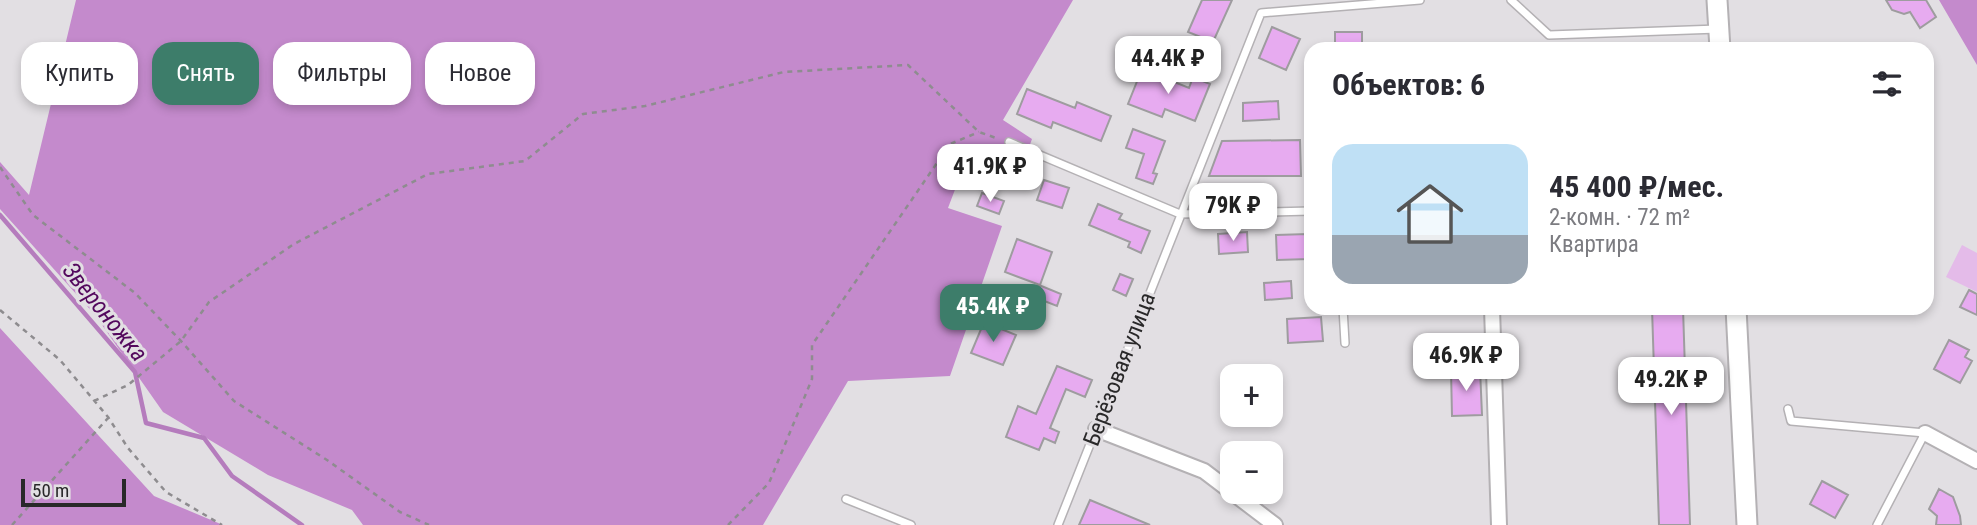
<!DOCTYPE html>
<html lang="ru">
<head>
<meta charset="utf-8">
<style>
	body { margin:0; font-family:"Roboto Condensed",sans-serif; background:#f7f7f7; color:#2b2b33; height:100vh; display:flex; flex-direction:column; font-size:26px; white-space:nowrap }
	* { box-sizing:border-box; margin:0 }
	p { font-size:23px; color:#7c7c81 }
	.icon { flex:none; width:38px; height:38px; fill:none; stroke:currentColor; stroke-width:2; stroke-linecap:round; stroke-linejoin:round }
	.map { position:relative; flex:1; overflow:hidden }
	.drawer { position:absolute; left:1304px; top:42px; width:630px; height:273px; display:flex; flex-direction:column; background:#fff; border-radius:21px; box-shadow:0 4px 10px #0003 }
	.drawer>* { flex:none }
	.banner { position:absolute; left:21px; top:42px; width:665px; height:63px; display:flex; gap:14px }
	.controls { position:absolute; left:1220px; top:364px; display:grid; gap:14px }
	.controls a { display:grid; place-items:center; width:63px; height:63px; border-radius:14px; background:#fff; box-shadow:0 4px 10px #0003; font-size:35px }
	.scale { position:absolute; left:21px; bottom:18px; width:105px; box-sizing:border-box; padding-left:7px; border:4px solid #292829; border-top:0; font-size:19px; line-height:24px; white-space:nowrap; color:#292829; -webkit-text-stroke:5px #e2dfe3; paint-order:stroke }
	.price { position:absolute; translate:-50% -60px; padding:0 16px; border-radius:14px; background:#fff; color:#222; font-size:23px; line-height:46px; filter:drop-shadow(0 2px 4px #0008) }
	.price::after { content:''; position:absolute; left:50%; top:42px; width:21px; height:16px; margin-left:-10px; background:inherit; clip-path:polygon(0 0,100% 0,50% 100%) }
	.price.selected { background:#3d7d6a; color:#fff }
	ul { padding:0; list-style:none }
	li { display:flex; align-items:center; gap:21px; height:175px; padding:0 28px }
	li+li { border-top:2px solid #e1e1e2 }
	li span { display:grid; place-items:center; flex:none; width:196px; height:140px; border-radius:21px; color:#555 }
	li>.icon { margin-inline-start:auto }
	span .icon { width:84px; height:84px; fill:#fffc; stroke-width:1 }
	li b { font-size:30px }
	h2 { display:flex; justify-content:space-between; align-items:center; height:84px; padding:0 28px; font-size:30px }
	.pill { padding:0 24px; border-radius:21px; background:#fff; box-shadow:0 4px 10px #0003; font-size:24px; line-height:63px }
	.pill.selected { background:#3d7d6a; color:#fff }
	.map>svg:first-child { display:block }
</style>
</head>
<body>
<div class="map">
<svg width="1977" height="525" viewBox="0 0 1977 525">
	<rect width="100%" height="100%" fill="#e2dfe3"/>
	<!-- green -->
	<path fill="#e4bbe9" d="M1962,245L1977,253V292L1946,277Z"/>
	<!-- forest -->
	<path fill="#c48acc" d="M76,0H1073L1003,120L1032,139L1024,161L967,158L948,208L1002,226L950,376L848,381L763,525H363L352,510L268,475L163,412L95,315L0,209V162L29,195Z
		M1939,0H1977V65Z
		M0,328L154,496L223,525H0Z"/>
	<g fill="none" stroke-linecap="round" stroke-linejoin="round">
		<!-- stream -->
		<path stroke="#b57cbd" stroke-width="4.5" d="M0,215L135,372L146,423L204,438L232,476L302,525"/>
	</g>
	<!-- building -->
	<path fill="#e7abf0" stroke="#9e9c9f" stroke-width="2" d="M1202,0H1232L1213,42L1188,32Z
		M1886,0H1926L1936,17L1920,28L1910,12L1904,14L1892,10Z
		M1272,27L1300,39L1286,70L1259,58Z
		M1335,32H1362V49H1335Z
		M1142,69L1189,88L1193,77L1210,84L1195,121L1165,109L1162,117L1128,104Z
		M1027,89L1075,108L1077,102L1111,116L1101,141L1053,122L1051,128L1017,114Z
		M1278,101L1279,119L1243,121V103Z
		M1133,129L1165,141L1153,173L1157,174L1153,184L1136,178L1144,154L1126,148Z
		M1300,140L1301,176H1209L1222,141Z
		M1044,180L1069,188L1062,208L1037,200Z
		M982,193L1004,201L999,214L977,206Z
		M1098,204L1122,214L1119,219L1150,231L1141,253L1128,247L1130,242L1089,225Z
		M1247,232L1248,252L1219,254L1218,234Z
		M1308,234L1309,259L1277,260L1276,235Z
		M1017,239L1052,252L1040,285L1005,272Z
		M1120,274L1133,279L1126,296L1113,290Z
		M1291,281L1292,298L1265,300L1264,283Z
		M1039,285L1061,294L1057,306L1034,297Z
		M1969,290L1977,294V315L1960,307Z
		M1652,308H1683L1690,525H1659Z
		M1321,317L1323,341L1288,343L1287,319Z
		M984,322L1016,335L1003,365L971,353Z
		M1949,340L1969,350L1965,357L1972,361L1960,383L1934,369Z
		M1057,366L1092,380L1085,397L1066,389L1050,428L1059,432L1055,443L1044,438L1039,450L1006,437L1018,406L1036,414Z
		M1480,369L1482,415L1452,416L1451,370Z
		M1822,481L1848,495L1835,518L1810,504Z
		M1939,489L1953,497L1960,516L1961,525H1936L1937,516L1929,509Z
		M1090,500L1150,525H1079Z"/>
	<g fill="none" stroke-linecap="round" stroke-linejoin="round">
		<!-- lane casing -->
		<g stroke="#b4b1b4" stroke-width="10">
			<path id="lane" d="M1511,0L1549,35L1718,29
				M1009,142L1180,214L1311,211
				M1343,308L1345,343
				M1788,409L1791,421L1925,433L1877,525
				M846,499L911,525
				M1058,525L1261,13L1420,0"/>
		</g>
		<!-- street casing -->
		<g stroke="#b4b1b4" stroke-width="18">
			<path id="street" d="M1492,308L1499,525
				M1096,429L1204,471L1275,525
				M1925,433L1977,461"/>
		</g>
		<!-- secondary casing -->
		<g stroke="#b4b1b4" stroke-width="23">
			<path id="secondary" d="M1717,0L1720,49
				M1736,308L1747,525"/>
		</g>
		<!-- path -->
		<path stroke="#8e8c8f" stroke-width="2.5" stroke-dasharray="5 5" stroke-linecap="butt" d="M0,167L33,215L135,293L181,341L234,401L327,460L400,512L429,525
			M0,310L60,360L108,417L128,448L166,492L222,525
			M94,401L128,385L181,341L209,302L294,244L428,174L525,161L583,114L645,106L784,72L908,65L979,132L999,139
			M12,525L108,418
			M728,525L769,483L812,379V345L950,144L979,132"/>
		<!-- lane -->
		<use href="#lane" stroke="#fff" stroke-width="7"/>
		<!-- street -->
		<use href="#street" stroke="#fff" stroke-width="14"/>
		<!-- secondary -->
		<use href="#secondary" stroke="#fff" stroke-width="19"/>
	</g>
	<g text-anchor="middle" stroke-width="6" stroke-linejoin="round" paint-order="stroke">
		<!-- street labels -->
		<g font-size="23" fill="#292829" stroke="#e2dfe3">
			<text transform="translate(1119 369) rotate(-69)" y="8">Берёзовая улица</text>
		</g>
		<!-- water labels -->
		<g font-size="24" font-style="italic" fill="#53085d" stroke="#e2dfe3">
			<text transform="translate(105 312) rotate(51)" y="8">Звероножка</text>
		</g>
	</g>
</svg>
<div class="controls">
<a>+</a>
<a>−</a>
</div>
<div class="scale">50 m</div>
<b class="price" style="left:1168px;top:96px">44.4K ₽</b>
<b class="price" style="left:990px;top:204px">41.9K ₽</b>
<b class="price" style="left:1233px;top:243px">79K ₽</b>
<b class="price selected" style="left:993px;top:344px">45.4K ₽</b>
<b class="price" style="left:1466px;top:393px">46.9K ₽</b>
<b class="price" style="left:1671px;top:417px">49.2K ₽</b>
<div class="banner">
<a class="pill">Купить</a>
<a class="pill selected">Снять</a>
<a class="pill">Фильтры</a>
<a class="pill">Новое</a>
</div>
<section class="drawer">
<h2>Объектов: 6<svg class="icon" aria-label="filters" viewBox="0 0 24 24"><path d="M4 7h16M4 17h16"/><circle cx="9" cy="7" r="2"/><circle cx="15" cy="17" r="2"/></svg></h2>
<ul>
<li><span style="background:linear-gradient(#bfe0f5 65%,#9aa5b1 0)"><svg class="icon" aria-label="home" viewBox="0 0 24 24"><path d="M3 11l9-7 9 7M6 9v11h12V9"/></svg></span><div><b>45 400 ₽/мес.</b><p>2-комн. · 72 m²</p><p>Квартира</p></div></li>
</ul>
</section>
</div>
</body>
</html>
